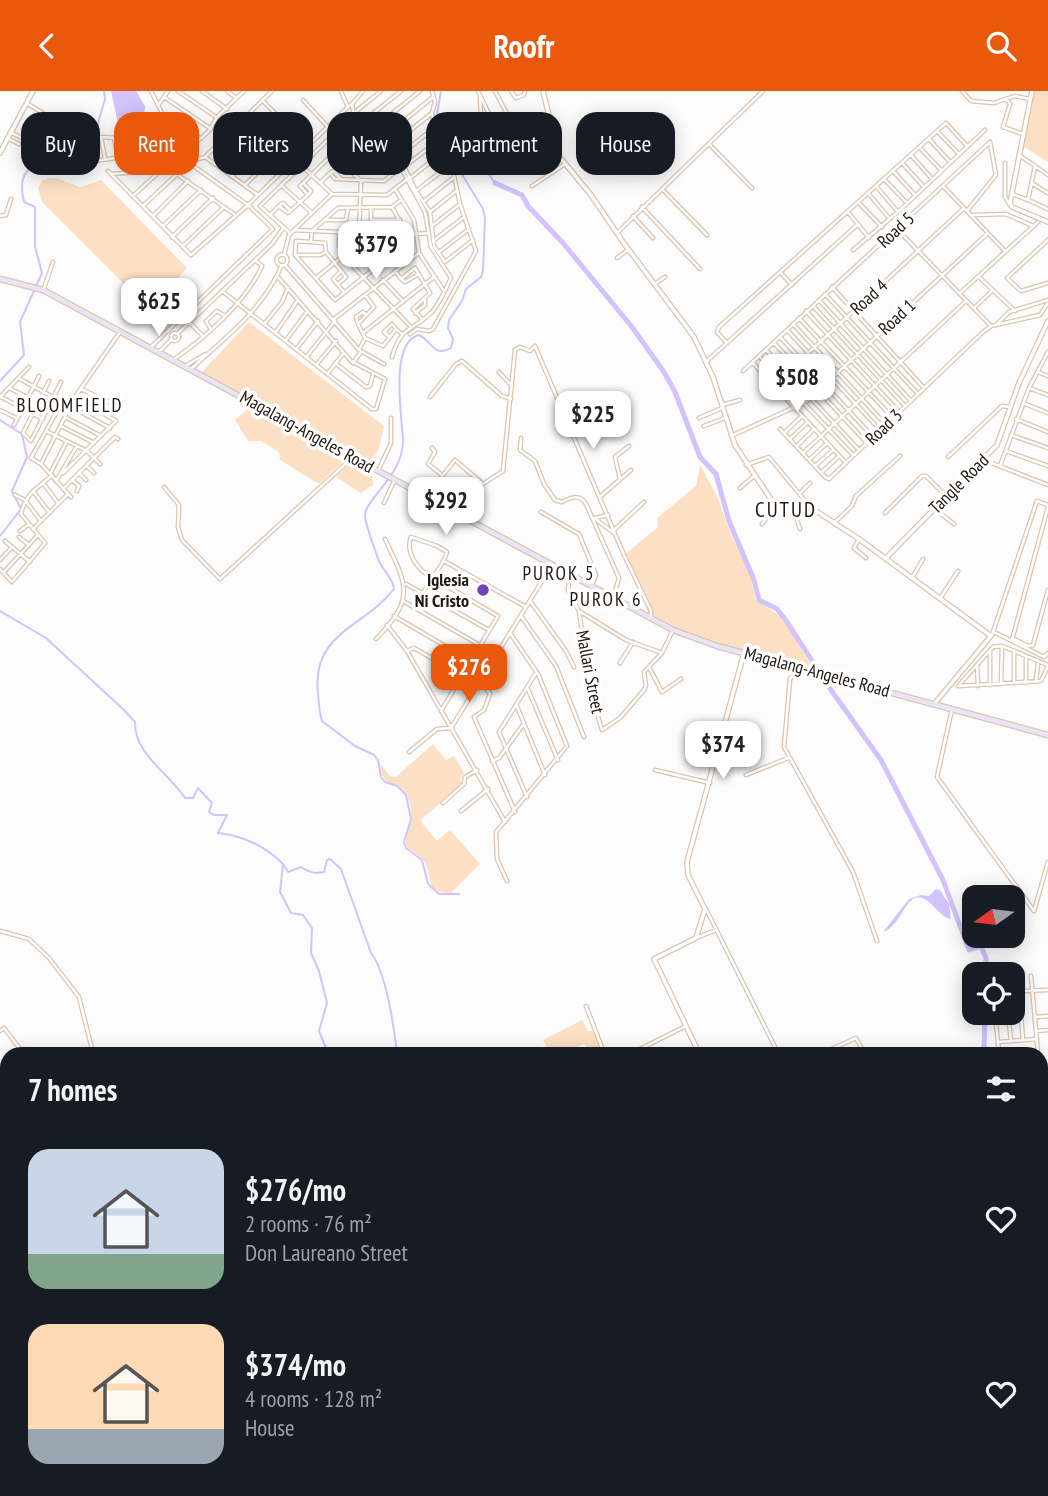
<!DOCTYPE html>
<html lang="en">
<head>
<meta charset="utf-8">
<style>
	body { margin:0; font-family:"PT Sans Narrow",sans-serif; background:#242831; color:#f1f3f6; height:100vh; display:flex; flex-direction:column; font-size:26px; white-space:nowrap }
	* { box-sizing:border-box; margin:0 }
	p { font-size:23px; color:#9ea1a6 }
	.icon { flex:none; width:38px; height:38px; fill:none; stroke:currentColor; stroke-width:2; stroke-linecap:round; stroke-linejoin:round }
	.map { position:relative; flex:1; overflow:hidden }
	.drawer { position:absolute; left:0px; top:956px; width:1048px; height:450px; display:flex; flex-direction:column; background:#171b24; border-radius:21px 21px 0 0; box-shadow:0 4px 18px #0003 }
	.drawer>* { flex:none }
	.hud { position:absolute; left:21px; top:21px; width:1006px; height:63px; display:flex; gap:14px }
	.needle { width:46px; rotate:256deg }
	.tools { position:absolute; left:962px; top:794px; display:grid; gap:14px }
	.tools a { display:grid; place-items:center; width:63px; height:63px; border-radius:14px; background:#171b24; box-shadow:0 4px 18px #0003; font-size:35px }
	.price { position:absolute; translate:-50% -60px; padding:0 16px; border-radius:14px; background:#fff; color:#222; font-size:23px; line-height:46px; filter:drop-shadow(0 2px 4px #0008) }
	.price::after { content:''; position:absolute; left:50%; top:42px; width:21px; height:16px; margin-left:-10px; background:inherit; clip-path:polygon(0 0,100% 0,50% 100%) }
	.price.on { background:#ea580c; color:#fff }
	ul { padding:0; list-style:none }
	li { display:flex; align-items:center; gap:21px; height:175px; padding:0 28px }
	li span { display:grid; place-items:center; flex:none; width:196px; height:140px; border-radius:21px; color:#555 }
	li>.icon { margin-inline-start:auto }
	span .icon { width:84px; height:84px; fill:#fffc; stroke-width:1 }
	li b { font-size:30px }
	h2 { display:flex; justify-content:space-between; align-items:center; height:84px; padding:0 28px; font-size:30px }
	.pill { padding:0 24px; border-radius:21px; background:#171b24; box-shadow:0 4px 18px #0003; font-size:24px; line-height:63px }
	.pill.on { background:#ea580c; color:#fff }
	header { display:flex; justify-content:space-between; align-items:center; height:91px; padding:0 28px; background:#ea580c; color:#fff; font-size:32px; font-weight:700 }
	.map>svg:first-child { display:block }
</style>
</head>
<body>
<header><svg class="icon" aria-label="back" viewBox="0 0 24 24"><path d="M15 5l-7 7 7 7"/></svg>Roofr<svg class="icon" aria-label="search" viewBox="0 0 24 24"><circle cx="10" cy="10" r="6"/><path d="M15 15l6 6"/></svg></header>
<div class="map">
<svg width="1048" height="1405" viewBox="0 0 1048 1405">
	<rect width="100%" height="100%" fill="#fcfcfc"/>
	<!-- green -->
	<path fill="#fde0c3" d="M1034,0H1048V71L1023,55Z
		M49,87H56L80,96L101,89L187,177L150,219L42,111L38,97L42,90Z
		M249,231L384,335L379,357L372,370H367L202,281Z
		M251,315L343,365L345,369L320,392H317L280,369L279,361L261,350H248L235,329Z
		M352,370C363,375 375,380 373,394L361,402L336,386Z
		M700,374L717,405L731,444L752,486L755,508L783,527L814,579L689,545L651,528L624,464L658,436L657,427L696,395Z
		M433,653L446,669L454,665L464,682L460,687L462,693L422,728L421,731L437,750L450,739L480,773L451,802C423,802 434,786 424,770C420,764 411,760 406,754C405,736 417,726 407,705C399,687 380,699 381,673L390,685L396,686Z
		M582,929L588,940H594L602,962H590L584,953L566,962H550L543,949Z
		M0,1164L7,1173V1261L0,1267Z"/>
	<!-- water -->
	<path fill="#d3c2fd" d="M111,0H136L145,15L144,30L118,32Z
		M936,798L940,799L949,813L951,828C936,827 923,788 905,817C898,827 894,837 883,841L909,808L921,804L929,805Z"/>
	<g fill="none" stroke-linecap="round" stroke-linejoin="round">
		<!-- stream -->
		<path stroke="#d3c2fd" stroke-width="2" d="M441,0L437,23L457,76L463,80L476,74L485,78L495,92
			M0,290L24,264L20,231L42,182L35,156V116L24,111C12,63 55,71 86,73L105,8L104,0
			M0,329L22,343L27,366L12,400L21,418L0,445
			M0,520L46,547L124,619L135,631C134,663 169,682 185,707H193L198,697L212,712L209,721L214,724H227L218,742C244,745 265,755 283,773L280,801L291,822L303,824L312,837L311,862L319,880L327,912L319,940L328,962
			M283,773L288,781L301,776C309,781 313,783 324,781L327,769L330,768L341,778L371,862C386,881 394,937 397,962
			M459,803H439L428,793L422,769L406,757L404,751L411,728L406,704L397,695L385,691L381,686L378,669L374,664L355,655L322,630C319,621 319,612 318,603C311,541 364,537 394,498C393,487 384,481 379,470C376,462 365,432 365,424C366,407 404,383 403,349C402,326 389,251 419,244C432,250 434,267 451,257L453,248L448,237L449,229L462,210L466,198L481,186L483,180L485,127L483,118L460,80
			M379,1398L383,1405
			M570,1398L577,1405"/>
		<!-- river -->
		<path stroke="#d3c2fd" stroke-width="5" d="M495,92L522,104L528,115L563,152L632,236L664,281L675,301L700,366L716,383L729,430L754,489L759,509L777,518L785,528L831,599L881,669L943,789L969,859L981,855L986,867V884
			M984,962L985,922
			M1041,1288L1048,1292"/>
		<!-- minor casing -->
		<g stroke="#dac5b0" stroke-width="5">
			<path id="minor" d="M151,0L163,24L167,56
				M178,0L216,26
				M202,0L227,18
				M227,0L235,6
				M478,0L511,69
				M495,0L524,55
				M511,0L516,7L524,4L525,0
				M962,0L971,10L994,12L1015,5L1030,8
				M480,4L481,28L487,45
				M164,6L211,38
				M1006,8L1010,13L1003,36L1023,43
				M303,9L327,35
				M263,10L307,55
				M28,13L54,29L79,52
				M159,13L168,0
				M352,13L363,0
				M349,15L352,13L355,32L373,38L384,46L399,65L416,100L430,121L434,155L445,171L473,149
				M354,22L381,0
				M163,24L169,25L198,45
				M492,28C488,46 486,55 500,70C511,73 519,64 524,55L532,61L559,65
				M360,33L401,0
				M62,37L84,24
				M373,38L420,0
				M340,40L356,52L367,55L386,71
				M937,40L959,63
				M10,41L32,52
				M166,42L183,53L185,60
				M101,46L105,68
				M384,46L433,6
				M7,47L19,53
				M114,47L118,67
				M95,48L101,46L151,49L159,55
				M129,48L132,65
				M142,48L145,62
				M929,48L950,71
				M709,53L752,97
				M341,54L368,77L380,76L394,64
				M358,54L369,65L373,61
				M392,54L432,22
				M157.5 58a3.5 3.5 0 1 1 7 0a3.5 3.5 0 1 1-7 0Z
				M919,56L941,79
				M164,58L178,62L190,57L209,40L217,26L244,0
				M332,63L361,90L359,142
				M911,64L932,88
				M1019,64L1048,84
				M399,65L434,37
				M205,66L258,104
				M94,70L159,61
				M1005,72V106L1010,114
				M903,73L924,96
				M1035,75L1028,109L1048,118
				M221,76L275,23
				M303,76L332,103
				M404,76L439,49
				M168,77L234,123
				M108,80L191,164L248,114L348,16L341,0
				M894,81L915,104
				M330,82L335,88L384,90L400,77
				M330,82L333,80L340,87
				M112,83L161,79L205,66L272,0
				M233,84L285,33
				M409,88L444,60
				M884,88L907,112
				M303,92L311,100L308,104
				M320,92L330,82
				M246,93L296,43
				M1033,93L1048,102
				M282,95L311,121
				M532,95L565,73
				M876,95L898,121
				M943,95L1005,160
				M395,98L414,129L419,162L444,200
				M662,98L707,144
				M416,100L451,73
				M868,102L890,128
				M1012,103L1028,109
				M308,104L300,95L349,47
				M133,105L161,79
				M423,111L453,87
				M858,111L882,136
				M144,114L177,83
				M279,115L283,112L289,118
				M371,116V129H400
				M392,116L402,134L404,154
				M642,116L700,178
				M430,121L456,100
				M848,121L869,147
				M270,124L279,115L288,122L308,104
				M973,124L1006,123L1033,135
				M0,125L6,124L11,108
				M153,125L188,90
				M633,125L653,147
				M325,129H346L348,117
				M163,135L201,99
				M432,135L460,113
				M897,138L991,235
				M294,139L403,144L429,142
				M340,140L339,155L347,169L410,235
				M290,142L260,115L347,30L379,49L394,64L425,121L431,156L451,187C446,197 440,212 432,221C413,240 401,234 392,266
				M617,142L763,0
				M172,146L213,107
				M1048,149L1007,187L1021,200L1048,192
				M311,150L312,140L338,117L392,116L401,109
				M433,150L464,126
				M386,154H404
				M183,155L224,116
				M853,159L898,121L985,39
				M439,161L469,138
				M276.5 169a5.5 5.5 0 1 1 11 0a5.5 5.5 0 1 1-11 0Z
				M284,164L289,144L332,103L387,104L406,89
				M295,164H320L326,161
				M617,167L628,159
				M350,172L377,152L379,144
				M285,174L359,259L384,273
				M372,178L370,172L379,166H389
				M341,180L333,188L344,201
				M395,180L401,188L415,177L430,202L413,218L422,228
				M781,182L792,194
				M979,186L1015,220
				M316,187L343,165
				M401,188L405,191L419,183
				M383,189L402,209
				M656,192L665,186
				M338,193L346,186L326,161L325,152L296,150L295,164L335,209L404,154
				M832,196L924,297
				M44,197L53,171
				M222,200L372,318H376L385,288L351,270L277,185
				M960,202L1038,131
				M825,203L918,303
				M365,204L374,216L358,233L365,247L383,255L396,238L402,243
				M819,209L911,310
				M813,215L905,315
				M974,217L993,199
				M806,220L899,321
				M415,222L425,214V209
				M799,227L893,327
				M334,228L419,162
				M189,231L202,244
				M265,232L282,211L288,197
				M358,233L356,226L363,221L366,224
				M793,233L886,334
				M996,234L1009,221L1048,209
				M210,237L206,230L217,220L225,225
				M787,239L880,339
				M276,241L298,209
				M171 246a4 4 0 1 1 8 0a4 4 0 1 1-8 0Z
				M363,242L434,186
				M177,243L272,153L284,136
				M410,243L417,238L429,240L433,238L476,160L460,113L452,75L434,37L432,22L435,11L432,0
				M389,246L384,241L392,233L396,238
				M780,246L873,346
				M286,249L307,221
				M727,252L717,241L719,236L946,32L967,55
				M774,252L867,352
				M150,257L273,138L248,114L188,71
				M297,257L318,230
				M359,259L365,247
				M766,259L859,359
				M159,261L171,249
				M307,265L335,230
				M759,265L853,364
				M173,269C205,247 246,211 262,175L255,169
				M707,270L857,134
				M335,272L366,296L370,295L373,283
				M353,272L361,261
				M753,272L846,372
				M317,273L336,250
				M185,275L206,263
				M191,278C227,245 262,220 282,174
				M743,280L990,51L996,84L967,120
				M499,281L512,295
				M1038,281L1048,285
				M328,282L343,263
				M18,287L110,337
				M49,290L23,342L31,350L61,291
				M774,294L964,117
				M9,297L27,306
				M1029,297L1048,304
				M81,298L117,315
				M0,306L29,276
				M1,306L43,328
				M430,306L456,273L462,270L502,305L511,308
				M62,311L31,367L41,373L71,406
				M1023,312L1048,322
				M722,314L740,309
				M0,319L16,327
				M65,326L101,345
				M699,327L722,317
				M1016,328L1048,341
				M14,334L39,285
				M61,335L94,352
				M704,335L725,327
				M780,338L825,386L829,388L983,241L991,235L1040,224L1048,212
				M46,340L87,360L100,373
				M784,342L802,325
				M1011,344L1048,357
				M731,345L806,311L988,142
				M521,347L520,359L535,370L544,393L555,409L562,411C571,406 580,403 586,413L619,487L613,507
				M790,348L808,331
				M797,355L814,338
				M432,357L435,361L428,373L442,384
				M1006,360L1048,375
				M803,362L966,210
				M948,366L1002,315L1010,316
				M809,369L827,352
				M984,369L1048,394
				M41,373L75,306L120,241
				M746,374L769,366L811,417
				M87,375L94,382
				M815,375L833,359
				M1000,375L1029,297L1048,261
				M378,380L391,352V327
				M63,382L116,330L75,306
				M79,382L86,389
				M821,382L839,365
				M50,383L67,350
				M620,388L615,366L629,355
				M56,390L77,355
				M73,390L79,395L77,400
				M43,392L58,412
				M164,396L179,414L178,436L182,449L220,488L352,367
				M740,397L754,385
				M63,398L115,346L118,348
				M33,400L49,421
				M800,402L810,392
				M15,404L25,409L41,430
				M427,404L455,369L483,393L503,380L515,259L520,256L530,260L535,255L624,464L651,520V528
				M601,405L631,379
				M384,412L394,390
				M935,418L954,433
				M794,420L800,438
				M541,421L579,443L596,484L591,496
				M885,422L922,385H926L947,406
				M594,427L614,442
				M595,427L608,424
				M834,432L852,415L856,405L900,365
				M762,433L776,415
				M33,438L68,403
				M614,439L644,411
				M20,440L28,434
				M19,446L29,454
				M859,448L854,457L866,467
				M5,450L30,471
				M0,469L12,456
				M444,470L526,516
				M0,478L12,491L45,452L21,423C25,403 38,397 52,384
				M4,481L37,445
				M570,484L568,499L579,520L592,606L602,639L620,627L644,599L646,595L644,581L662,562L673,539
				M912,487L923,468
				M406,493L489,539
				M423,502C430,488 443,476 447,461L437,455L411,446C405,462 418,479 431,486L498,525L441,620
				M941,506L958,480
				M403,510L497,564
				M530,510L566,560L574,576
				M579,520L626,549L662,562
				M394,525L469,569
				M521,525L556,575L584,646
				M387,534L407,560L505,731
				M994,541L1044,566L1048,562
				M992,544L1037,410L1048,414
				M1012,547L1028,555L1033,554L1048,499
				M376,548C416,507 407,494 385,448
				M1012,549L1048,416
				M407,560L414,557L461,584
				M1014,560V592
				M620,572L633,551
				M977,574L978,595
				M649,576L662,601L681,588
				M798,576L790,588L784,656L853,781L877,850
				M481,590L490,603L484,619L474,626L515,721
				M1036,590L1038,573
				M1026,592V567
				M1001,593L1002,555
				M990,594V559
				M958,595L993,556L1002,555L1048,574
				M958,595L1041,590L1048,575
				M527,596L558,669
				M516,613L545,684
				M952,618L937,686L1034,820
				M409,661L437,638L451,637L552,474
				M492,670L499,667L523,634
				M655,679L710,692
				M746,684L788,667
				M527,706L499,641L536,582
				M443,712L464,693L465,686L477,679
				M461,720L488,698
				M507,790L497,768L496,741L567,655L538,583L510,542
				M706,818L778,962
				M1034,820L1048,771
				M0,840L29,848L49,867L79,906L93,962
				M696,847L716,839
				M1031,885L1038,962
				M1013,900L1048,899
				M1019,900L1023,949
				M586,915L604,962
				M995,922L999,962
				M1008,922L1011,950
				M1036,926L1048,925
				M0,940L4,937L23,962
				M1037,940L1048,939
				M999,951L1037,948
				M632,962L686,935
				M823,962L856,947L864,962
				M1027,962H1038
				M1041,977L1048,976
				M1041,991H1048
				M1041,996L1048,1037
				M0,1036L7,1031
				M0,1042L4,1051L0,1056
				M1041,1062L1048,1059
				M1041,1074L1042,1062
				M1041,1074L1048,1080
				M0,1087L7,1095
				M1041,1089L1048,1087
				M1041,1102L1048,1101
				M1041,1115L1048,1114
				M1041,1128L1048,1127
				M1041,1142L1048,1163
				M0,1153L7,1147
				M1041,1188L1048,1181
				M1041,1193L1048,1215
				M1046,1221L1048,1230
				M0,1268L7,1263
				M0,1347L7,1342
				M0,1353L7,1364
				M0,1381L7,1393
				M10,1398L15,1405
				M31,1398L36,1405
				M353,1398L358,1405
				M421,1398L430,1405
				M982,1398L984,1405
				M6,1405L16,1398
				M217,1405L227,1398
				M237,1405L239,1398
				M315,1405L322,1398
				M331,1405L338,1398
				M455,1405L464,1398
				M732,1405L738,1398
				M754,1405L757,1398
				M776,1405L785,1398
				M909,1405L914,1398
				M938,1405L967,1402"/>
		</g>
		<!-- tertiary casing -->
		<g stroke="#dac5b0" stroke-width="6">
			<path id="tertiary" d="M543,0L559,65L591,104L623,151L694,246L713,286L735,354L774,413L781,419L809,417L816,420L859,448L991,545L935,612
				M1032,0L1010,112L1012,116L1048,131
				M0,62L33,0
				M886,467L997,354L1019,292L1048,230
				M699,962L654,868L696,847L705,818L688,784L687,771L744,562
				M0,1118L7,1127
				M1041,1214L1048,1207
				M1041,1220L1048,1214
				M1041,1345L1048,1353
				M148,1398L151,1405
				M720,1405L726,1398
				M877,1405L886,1398"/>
		</g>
		<!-- secondary casing -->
		<g stroke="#dac5b0" stroke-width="7">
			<path id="secondary" d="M0,188L43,199L673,539L717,555L1048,644"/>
		</g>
		<!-- minor -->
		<use href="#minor" stroke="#fff" stroke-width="2.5"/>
		<!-- tertiary -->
		<use href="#tertiary" stroke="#fff" stroke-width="3.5"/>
		<!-- secondary -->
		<use href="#secondary" stroke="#e9e4f7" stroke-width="4.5"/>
	</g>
	<!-- markers -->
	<circle fill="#7343bb" stroke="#fff" stroke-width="2.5" cx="483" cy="499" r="7"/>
	<g text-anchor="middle" stroke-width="7" stroke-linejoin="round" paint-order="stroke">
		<!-- street labels -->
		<g font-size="18" fill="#1f1710" stroke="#fff">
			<text transform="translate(896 139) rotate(-43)" y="6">Road 5</text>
			<text transform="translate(869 206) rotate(-42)" y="6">Road 4</text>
			<text transform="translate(897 226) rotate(-43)" y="6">Road 1</text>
			<text transform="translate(884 336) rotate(-44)" y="6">Road 3</text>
			<text transform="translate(307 341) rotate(29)" y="6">Magalang-Angeles Road</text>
			<text transform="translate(959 393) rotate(-45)" y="6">Tangle Road</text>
			<text transform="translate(590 581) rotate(79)" y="6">Mallari Street</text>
			<text transform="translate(817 581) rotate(15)" y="6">Magalang-Angeles Road</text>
		</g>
		<!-- poi labels -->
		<g font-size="18" font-weight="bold" fill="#1f1710" stroke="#fff" text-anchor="end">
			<text x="469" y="495">Iglesia<tspan x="469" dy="21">Ni Cristo</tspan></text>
		</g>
		<!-- neighbourhood labels -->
		<g font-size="19" letter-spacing="2" fill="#1f1710" stroke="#fff">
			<text x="70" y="321">BLOOMFIELD</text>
			<text x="559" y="489">PUROK 5</text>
			<text x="606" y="515">PUROK 6</text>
		</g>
		<!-- quarter labels -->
		<g font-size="21" letter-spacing="2" fill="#1f1710" stroke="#fff">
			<text x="786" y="426">CUTUD</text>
		</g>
	</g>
</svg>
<div class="tools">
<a><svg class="needle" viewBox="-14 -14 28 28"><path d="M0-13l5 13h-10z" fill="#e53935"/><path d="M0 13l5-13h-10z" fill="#9ea1a6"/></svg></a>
<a><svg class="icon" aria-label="locate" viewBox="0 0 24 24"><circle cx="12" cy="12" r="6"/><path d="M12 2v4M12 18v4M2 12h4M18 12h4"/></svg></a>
</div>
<b class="price" style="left:376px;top:190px">$379</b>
<b class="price" style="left:159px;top:247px">$625</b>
<b class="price" style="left:797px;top:323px">$508</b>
<b class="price" style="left:593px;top:360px">$225</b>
<b class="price" style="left:446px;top:446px">$292</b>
<b class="price on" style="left:469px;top:613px">$276</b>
<b class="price" style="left:723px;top:690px">$374</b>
<div class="hud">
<a class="pill">Buy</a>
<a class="pill on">Rent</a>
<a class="pill">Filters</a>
<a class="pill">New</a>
<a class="pill">Apartment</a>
<a class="pill">House</a>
</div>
<section class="drawer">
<h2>7 homes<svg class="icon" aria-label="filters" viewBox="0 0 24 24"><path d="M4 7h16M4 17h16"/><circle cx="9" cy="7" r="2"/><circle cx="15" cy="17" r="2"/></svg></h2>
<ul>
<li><span style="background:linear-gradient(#c9d6e8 75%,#7fa58c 0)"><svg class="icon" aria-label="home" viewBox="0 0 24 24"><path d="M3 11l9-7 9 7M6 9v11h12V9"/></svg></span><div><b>$276/mo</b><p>2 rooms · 76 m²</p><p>Don Laureano Street</p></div><svg class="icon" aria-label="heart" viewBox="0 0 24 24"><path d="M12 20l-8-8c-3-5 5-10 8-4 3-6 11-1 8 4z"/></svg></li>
<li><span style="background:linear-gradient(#ffd9b3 75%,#9aa5b1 0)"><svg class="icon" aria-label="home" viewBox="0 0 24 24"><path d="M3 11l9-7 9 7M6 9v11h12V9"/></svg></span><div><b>$374/mo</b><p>4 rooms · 128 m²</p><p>House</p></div><svg class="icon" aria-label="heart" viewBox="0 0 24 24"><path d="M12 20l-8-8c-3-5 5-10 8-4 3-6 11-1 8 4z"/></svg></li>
</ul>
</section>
</div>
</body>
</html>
